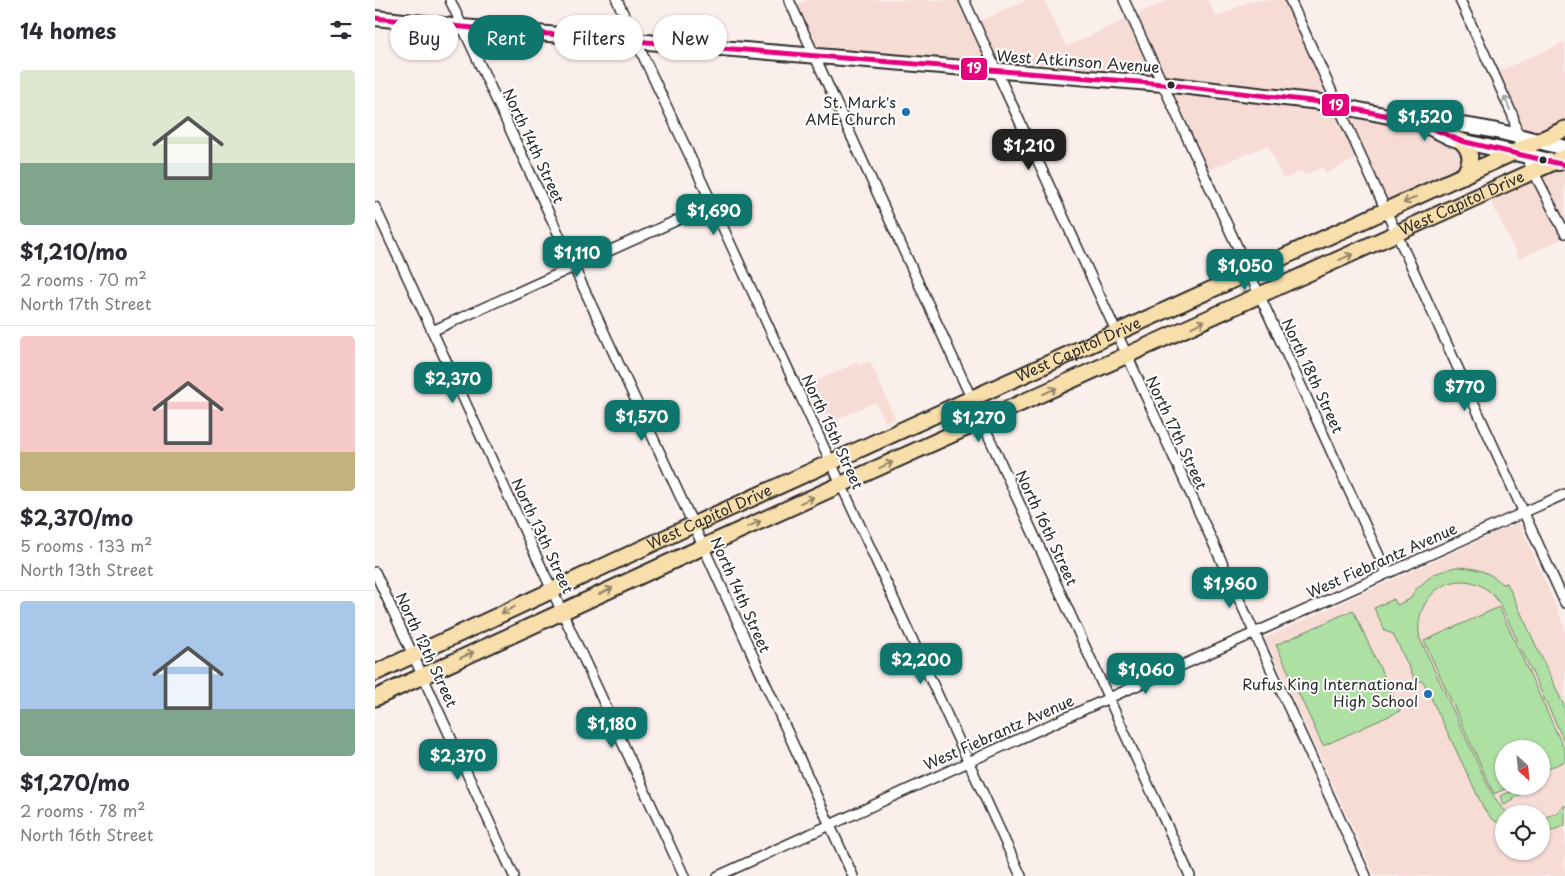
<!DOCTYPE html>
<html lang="en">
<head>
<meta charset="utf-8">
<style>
	body { margin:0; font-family:"Playpen Sans",sans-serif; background:#f2f2f3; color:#2b2b33; height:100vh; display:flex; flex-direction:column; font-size:19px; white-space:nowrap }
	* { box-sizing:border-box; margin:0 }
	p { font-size:16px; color:#7c7c81 }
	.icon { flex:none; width:28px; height:28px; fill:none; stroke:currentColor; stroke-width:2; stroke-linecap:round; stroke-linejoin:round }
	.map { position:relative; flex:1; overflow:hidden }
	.details { display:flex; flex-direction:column; background:#fff; width:375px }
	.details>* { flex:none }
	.top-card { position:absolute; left:15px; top:15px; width:475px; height:45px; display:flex; gap:10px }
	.needle { width:32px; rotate:154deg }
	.buttons { position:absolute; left:1120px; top:740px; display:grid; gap:10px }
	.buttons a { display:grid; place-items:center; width:55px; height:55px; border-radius:50%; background:#fff; box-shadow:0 1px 4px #0004; font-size:25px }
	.price { position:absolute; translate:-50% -42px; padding:0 11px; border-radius:10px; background:#0f766e; color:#fff; font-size:16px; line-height:32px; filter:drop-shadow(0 1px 2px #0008) }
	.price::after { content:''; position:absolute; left:50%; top:30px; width:15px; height:11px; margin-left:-8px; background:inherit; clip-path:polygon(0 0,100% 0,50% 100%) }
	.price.on { background:#222; color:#fff }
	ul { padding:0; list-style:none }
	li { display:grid; align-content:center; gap:10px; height:265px; padding:0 20px }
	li+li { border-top:1px solid #e1e1e2 }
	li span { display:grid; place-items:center; height:155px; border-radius:5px; color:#555 }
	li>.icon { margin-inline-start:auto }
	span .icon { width:90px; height:90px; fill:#fffc; stroke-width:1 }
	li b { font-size:21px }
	h2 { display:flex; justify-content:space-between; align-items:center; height:60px; padding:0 20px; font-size:21px }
	.tag { padding:0 18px; border-radius:22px; background:#fff; box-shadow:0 1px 4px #0004; font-size:18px; line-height:45px }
	.tag.on { background:#0f766e; color:#fff }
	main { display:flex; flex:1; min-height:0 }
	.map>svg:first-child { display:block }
</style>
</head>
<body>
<main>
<section class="details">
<h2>14 homes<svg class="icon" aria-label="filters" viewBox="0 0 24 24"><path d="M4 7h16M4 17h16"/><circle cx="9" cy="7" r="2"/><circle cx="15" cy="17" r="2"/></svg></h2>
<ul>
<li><span style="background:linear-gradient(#dfe7d0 60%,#7fa58c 0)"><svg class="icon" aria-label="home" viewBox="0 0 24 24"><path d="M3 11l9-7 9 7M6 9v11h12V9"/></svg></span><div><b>$1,210/mo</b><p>2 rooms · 70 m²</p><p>North 17th Street</p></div></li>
<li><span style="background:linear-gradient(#f6c9c9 75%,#c2b280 0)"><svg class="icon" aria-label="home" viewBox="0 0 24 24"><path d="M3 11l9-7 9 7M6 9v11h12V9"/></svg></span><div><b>$2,370/mo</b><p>5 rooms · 133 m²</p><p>North 13th Street</p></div></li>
<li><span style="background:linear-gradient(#a9c7e8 70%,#7fa58c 0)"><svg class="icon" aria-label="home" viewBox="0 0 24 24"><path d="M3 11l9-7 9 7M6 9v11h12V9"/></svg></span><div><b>$1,270/mo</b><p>2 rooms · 78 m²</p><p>North 16th Street</p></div></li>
</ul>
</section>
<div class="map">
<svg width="1190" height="876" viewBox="0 0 1190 876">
	<rect width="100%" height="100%" fill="#fbefec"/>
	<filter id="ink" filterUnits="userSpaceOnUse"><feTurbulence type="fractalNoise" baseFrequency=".02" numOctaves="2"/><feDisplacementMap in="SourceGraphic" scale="10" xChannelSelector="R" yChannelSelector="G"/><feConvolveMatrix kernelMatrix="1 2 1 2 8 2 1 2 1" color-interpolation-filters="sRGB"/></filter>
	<g filter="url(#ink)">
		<!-- built -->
		<path fill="#f6dcd5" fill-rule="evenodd" d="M431,0H589L600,23L652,0H669L691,47L793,0H833L841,17L878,0H915L965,107L1146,149L1119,73L1190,42V129L1012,211L987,156L951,173L948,167L929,176L927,171L908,179L893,145L828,172L788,84L439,56L417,7Z
			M1190,157V237L1144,259L1112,193Z
			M495,361L520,418L510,422L500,402L454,423L436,384L482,362L484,366Z
			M1144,522L1190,627V876H1000L890,638ZM1129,749H1166V786H1129ZM1129,814H1166V851H1129Z"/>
		<!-- park -->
		<path fill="#ade0a2" stroke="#6c8666" d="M1080,567C1099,567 1114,571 1127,584L1132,583L1190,708V743L1130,614C1126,606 1122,598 1115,592C1081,563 1036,596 1045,639L1116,792L1126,807L1134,814H1129V827L1116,818L1109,809L1048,681L1041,682L1018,634L1010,631L999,608L1019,599L1022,605L1035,599L1041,589L1059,574Z
			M1124,607L1190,751V761L1166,772V749H1129V786H1136L1119,794L1049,641Z
			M978,610L1025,711L948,746L901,645Z
			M1151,786H1163L1138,798L1139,800L1129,805L1125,796Z
			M1190,805V825L1179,830L1166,834V819L1181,813Z"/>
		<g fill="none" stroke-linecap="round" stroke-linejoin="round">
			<!-- street casing -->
			<g stroke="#2b2b2b" stroke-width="12">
				<path id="street" d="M75,0L318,524L478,876
					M242,0L333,195L646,876
					M414,0L815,876
					M589,0L991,876
					M749,0L1012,573
					M915,0L1190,603
					M1085,0L1138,116L1143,139
					M1149,153L1190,233
					M0,207L309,876
					M57,331L338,204
					M0,572L139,876
					M343,876L734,698L1190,494"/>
			</g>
			<!-- secondary casing -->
			<g stroke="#2b2b2b" stroke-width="18">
				<path id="secondary" d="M0,18L87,27L788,84L945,102L1043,122L1074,137L1086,141L1184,163
					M1046,122C1095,122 1143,136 1190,148"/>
			</g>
			<!-- primary casing -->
			<g stroke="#2b2b2b" stroke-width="19">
				<g id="primary">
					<path d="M1086,141C1098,152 1097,163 1088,176"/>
					<path id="s1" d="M0,673L309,529L1190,129"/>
					<path id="s2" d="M0,698L319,551L1190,157"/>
				</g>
			</g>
			<!-- street -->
			<use href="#street" stroke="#fff" stroke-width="9"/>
			<!-- secondary -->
			<use href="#secondary" stroke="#fff" stroke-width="14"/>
			<!-- primary -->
			<use href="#primary" stroke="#f8deab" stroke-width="15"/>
			<!-- bus-1 casing -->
			<g stroke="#fff" stroke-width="9">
				<path id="bus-1" d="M0,18L87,27L788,84L945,102L1043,122L1086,141L1190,165"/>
			</g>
			<!-- bus-1 -->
			<use href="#bus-1" stroke="#e5007d" stroke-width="5"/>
		</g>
		<!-- one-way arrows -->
		<defs><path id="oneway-shaft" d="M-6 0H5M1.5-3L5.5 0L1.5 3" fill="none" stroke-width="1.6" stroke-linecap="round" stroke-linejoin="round" transform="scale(1.25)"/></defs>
		<use stroke="#a0a0a0" href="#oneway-shaft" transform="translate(1132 103) rotate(-114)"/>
		<g stroke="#92846b">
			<use href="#oneway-shaft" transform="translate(1035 200) rotate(155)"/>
			<use href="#oneway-shaft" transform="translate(971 257) rotate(-24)"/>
			<use href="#oneway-shaft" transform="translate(823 324) rotate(-25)"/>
			<use href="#oneway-shaft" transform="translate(675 391) rotate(-24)"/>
			<use href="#oneway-shaft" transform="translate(511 465) rotate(-24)"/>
			<use href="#oneway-shaft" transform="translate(432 500) rotate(-24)"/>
			<use href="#oneway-shaft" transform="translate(379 524) rotate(-24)"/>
			<use href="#oneway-shaft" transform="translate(231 591) rotate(-25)"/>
			<use href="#oneway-shaft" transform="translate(133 610) rotate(155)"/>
			<use href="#oneway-shaft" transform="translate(92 655) rotate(-25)"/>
		</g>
	</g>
	<!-- markers -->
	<g fill="#2b2b2b" stroke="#fff" stroke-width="2">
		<circle cx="796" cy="85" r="4.5"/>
		<circle cx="1168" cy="160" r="4.5"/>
	</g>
	<g fill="#1f6fb2" stroke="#fff" stroke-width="2">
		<circle cx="531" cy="112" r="5"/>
		<circle cx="1053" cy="694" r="5"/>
	</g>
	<g text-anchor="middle" stroke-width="4" stroke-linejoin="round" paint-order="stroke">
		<!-- street labels -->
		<g font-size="15" fill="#2b2b2b" stroke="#fff">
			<text transform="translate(703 62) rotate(4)" y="5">West Atkinson Avenue</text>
			<text transform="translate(158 146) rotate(65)" y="5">North 14th Street</text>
			<text dy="5" stroke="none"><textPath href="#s2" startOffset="1194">West Capitol Drive</textPath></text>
			<text dy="5" stroke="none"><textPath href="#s1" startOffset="774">West Capitol Drive</textPath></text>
			<text transform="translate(937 376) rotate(65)" y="5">North 18th Street</text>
			<text transform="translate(457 432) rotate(65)" y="5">North 15th Street</text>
			<text transform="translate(801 433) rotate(65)" y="5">North 17th Street</text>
			<text dy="5" stroke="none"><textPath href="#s1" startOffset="369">West Capitol Drive</textPath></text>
			<text transform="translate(671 528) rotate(65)" y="5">North 16th Street</text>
			<text transform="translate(167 536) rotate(65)" y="5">North 13th Street</text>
			<text transform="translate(1007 561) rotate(-24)" y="5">West Fiebrantz Avenue</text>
			<text transform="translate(365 595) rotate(66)" y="5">North 14th Street</text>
			<text transform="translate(51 650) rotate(65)" y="5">North 12th Street</text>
			<text transform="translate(624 733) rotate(-24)" y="5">West Fiebrantz Avenue</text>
		</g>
		<!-- poi labels -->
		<g font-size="15" fill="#2b2b2b" stroke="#fff" text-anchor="end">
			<text x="521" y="108">St. Mark's<tspan x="521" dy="17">AME Church</tspan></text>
			<text x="1043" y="690">Rufus King International<tspan x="1043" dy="17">High School</tspan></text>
		</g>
	</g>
	<g stroke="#fff" stroke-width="2">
		<rect x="585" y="57" width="28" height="24" rx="5" fill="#e5007d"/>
		<rect x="946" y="93" width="29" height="24" rx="5" fill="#e5007d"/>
	</g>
	<g font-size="14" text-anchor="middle" font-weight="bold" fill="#fff">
		<text x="599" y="73">19</text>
		<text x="961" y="110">19</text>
	</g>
</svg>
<div class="buttons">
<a><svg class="needle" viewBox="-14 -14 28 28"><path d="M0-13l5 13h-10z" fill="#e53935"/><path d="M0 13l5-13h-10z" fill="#7c7c81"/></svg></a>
<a><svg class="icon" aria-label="locate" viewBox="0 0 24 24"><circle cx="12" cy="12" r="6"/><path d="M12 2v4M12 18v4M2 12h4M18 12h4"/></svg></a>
</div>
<b class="price" style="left:1050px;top:142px">$1,520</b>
<b class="price on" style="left:654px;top:171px">$1,210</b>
<b class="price" style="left:339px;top:236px">$1,690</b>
<b class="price" style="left:202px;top:278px">$1,110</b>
<b class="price" style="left:870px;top:291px">$1,050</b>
<b class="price" style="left:78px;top:404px">$2,370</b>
<b class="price" style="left:1090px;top:412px">$770</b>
<b class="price" style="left:267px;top:442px">$1,570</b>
<b class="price" style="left:604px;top:443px">$1,270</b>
<b class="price" style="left:855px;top:609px">$1,960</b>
<b class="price" style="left:546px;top:685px">$2,200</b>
<b class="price" style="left:771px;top:695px">$1,060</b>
<b class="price" style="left:237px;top:749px">$1,180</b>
<b class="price" style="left:83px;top:781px">$2,370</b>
<div class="top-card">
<a class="tag">Buy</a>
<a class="tag on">Rent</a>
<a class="tag">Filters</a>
<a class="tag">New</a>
</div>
</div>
</main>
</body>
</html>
